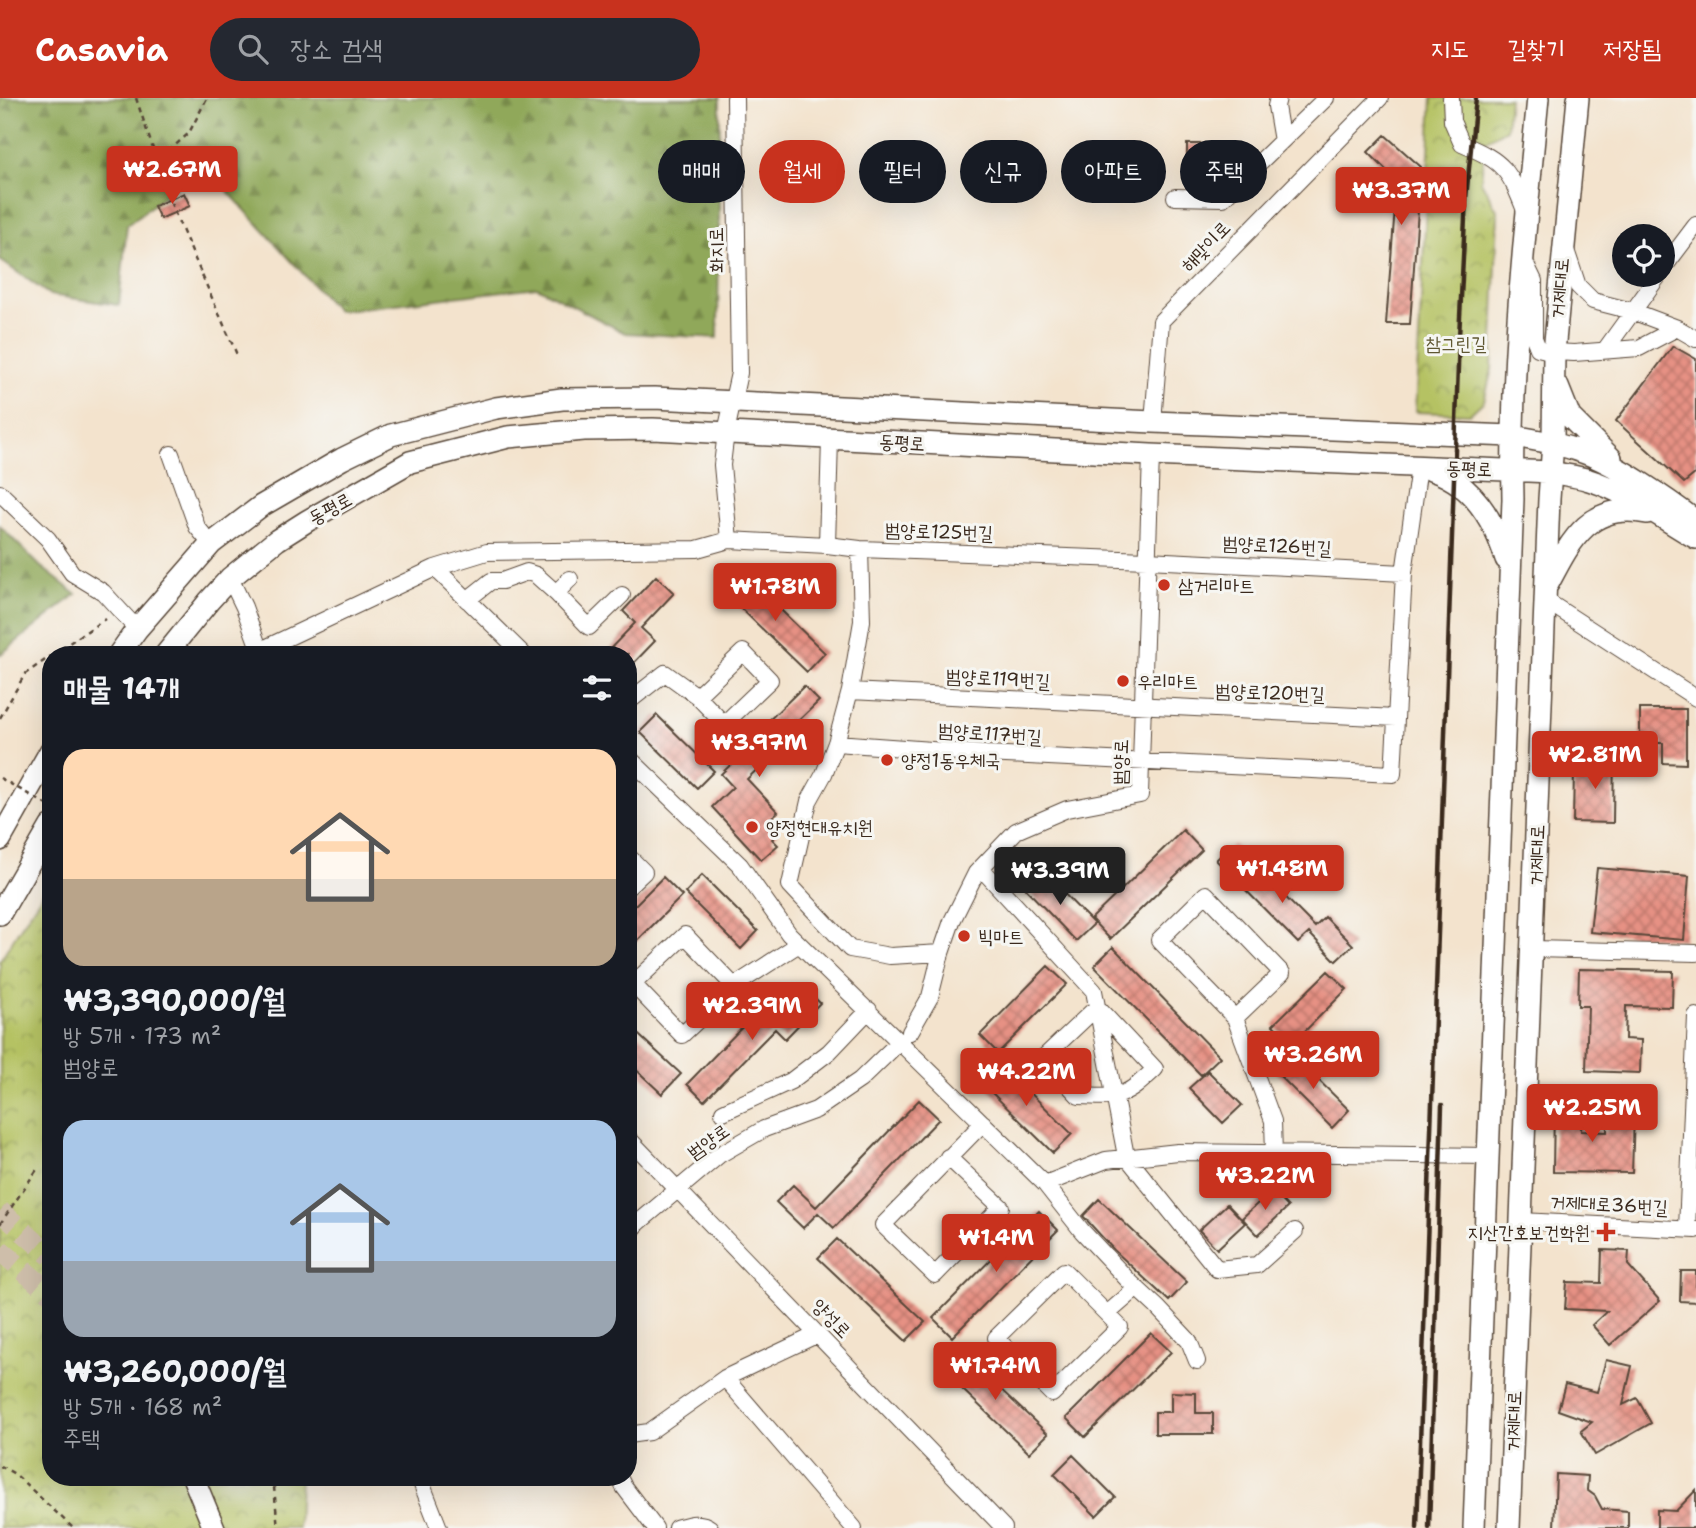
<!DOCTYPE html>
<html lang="ko">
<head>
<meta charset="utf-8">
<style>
	body { margin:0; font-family:"Shantell Sans","Poor Story",sans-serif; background:#242831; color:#f1f3f6; height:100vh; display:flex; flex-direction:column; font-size:26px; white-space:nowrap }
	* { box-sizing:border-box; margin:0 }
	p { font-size:23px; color:#9ea1a6 }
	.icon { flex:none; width:38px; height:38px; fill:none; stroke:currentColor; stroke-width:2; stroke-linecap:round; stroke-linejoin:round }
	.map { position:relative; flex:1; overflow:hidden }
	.panel { position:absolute; left:42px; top:548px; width:595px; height:840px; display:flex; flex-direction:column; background:#171b24; border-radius:28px; box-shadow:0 7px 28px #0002 }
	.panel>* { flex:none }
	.banner { position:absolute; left:658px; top:42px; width:665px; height:63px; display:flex; gap:14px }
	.fabs { position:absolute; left:1612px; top:126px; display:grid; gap:14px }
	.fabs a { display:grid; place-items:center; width:63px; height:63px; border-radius:50%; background:#171b24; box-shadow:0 7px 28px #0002; font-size:35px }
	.price { position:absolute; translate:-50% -60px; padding:0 16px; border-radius:7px; background:#c8321e; color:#fff; font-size:23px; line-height:46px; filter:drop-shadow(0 2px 4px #0008) }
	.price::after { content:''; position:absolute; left:50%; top:42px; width:21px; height:16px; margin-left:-10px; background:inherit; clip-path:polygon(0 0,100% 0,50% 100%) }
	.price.selected { background:#222; color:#fff }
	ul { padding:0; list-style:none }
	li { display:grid; align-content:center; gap:14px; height:371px; padding:0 21px }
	li span { display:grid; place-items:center; height:217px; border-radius:21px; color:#555 }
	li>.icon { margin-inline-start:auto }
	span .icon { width:126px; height:126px; fill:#fffc; stroke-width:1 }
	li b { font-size:30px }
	h2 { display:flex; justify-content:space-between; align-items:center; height:84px; padding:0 21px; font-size:30px }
	.tag { padding:0 24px; border-radius:32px; background:#171b24; box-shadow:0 7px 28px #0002; font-size:24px; line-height:63px }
	.tag.selected { background:#c8321e; color:#fff }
	header { display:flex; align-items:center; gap:42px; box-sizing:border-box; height:98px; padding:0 35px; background:#c8321e; color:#fff }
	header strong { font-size:33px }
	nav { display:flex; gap:38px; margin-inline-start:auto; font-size:24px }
	.search { width:490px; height:63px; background:#242831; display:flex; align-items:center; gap:18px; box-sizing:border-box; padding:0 24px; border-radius:38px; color:#9ea1a6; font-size:26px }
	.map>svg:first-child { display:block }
</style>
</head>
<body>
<header>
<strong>Casavia</strong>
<div class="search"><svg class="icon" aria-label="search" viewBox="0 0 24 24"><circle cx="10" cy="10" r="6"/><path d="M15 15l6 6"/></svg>장소 검색</div>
<nav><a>지도</a><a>길찾기</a><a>저장됨</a></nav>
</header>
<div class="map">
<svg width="1696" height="1430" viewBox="0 0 1696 1430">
	<defs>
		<pattern id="forest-firs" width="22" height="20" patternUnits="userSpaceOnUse" patternTransform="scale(1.75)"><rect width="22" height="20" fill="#90a85a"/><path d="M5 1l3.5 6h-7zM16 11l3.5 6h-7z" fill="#77894a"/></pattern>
		<pattern id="park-crowns" width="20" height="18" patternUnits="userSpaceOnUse" patternTransform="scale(1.75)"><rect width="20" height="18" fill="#b5c264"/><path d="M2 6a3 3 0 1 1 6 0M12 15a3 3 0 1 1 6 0" fill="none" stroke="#949e52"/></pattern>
		<pattern id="building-cross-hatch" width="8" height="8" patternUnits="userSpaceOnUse" patternTransform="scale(1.75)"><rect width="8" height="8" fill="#e69184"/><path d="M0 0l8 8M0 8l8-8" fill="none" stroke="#bc776b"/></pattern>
	</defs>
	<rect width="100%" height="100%" fill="#f6f6f2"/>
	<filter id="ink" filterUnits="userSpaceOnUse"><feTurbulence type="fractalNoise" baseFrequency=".0143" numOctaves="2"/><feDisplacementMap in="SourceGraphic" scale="14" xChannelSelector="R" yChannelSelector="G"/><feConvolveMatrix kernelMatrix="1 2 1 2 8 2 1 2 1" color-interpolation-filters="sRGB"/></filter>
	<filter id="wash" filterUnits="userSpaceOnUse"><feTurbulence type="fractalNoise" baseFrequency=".00686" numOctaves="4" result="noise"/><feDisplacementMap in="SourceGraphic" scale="28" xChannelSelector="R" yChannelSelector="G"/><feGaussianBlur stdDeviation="1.57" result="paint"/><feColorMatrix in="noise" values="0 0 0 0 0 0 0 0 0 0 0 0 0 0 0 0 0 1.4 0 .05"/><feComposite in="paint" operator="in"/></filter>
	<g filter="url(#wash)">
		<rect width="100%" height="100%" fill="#f3e3cd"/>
		<!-- forest -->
		<path fill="url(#forest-firs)" stroke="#66693c" stroke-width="2" d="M0,0H720L718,240L625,235L537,189L337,213L204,67L127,127L119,207L50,197L0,162Z
			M0,428L40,468L76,496L0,557Z"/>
		<!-- park -->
		<path fill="url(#park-crowns)" stroke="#787641" stroke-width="2" d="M1432,0H1509L1506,31L1485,43L1481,83L1498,114L1492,271L1484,303L1470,316L1415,314Z
			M51,782V1379H300L298,1430H0V862Z"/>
		<g id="blocks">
			<!-- building -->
			<path fill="url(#building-cross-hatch)" d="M1385,37L1421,69L1410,226H1386L1397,83L1368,54Z
				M1187,46H1215V71H1187Z
				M184,95L190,108L160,121L154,108Z
				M1673,248L1696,261V375L1684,385L1616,323Z
				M744,476L825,555L807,574L725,495Z
				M656,478L674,495L641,530L655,543L628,571V556H605L635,525L623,513Z
				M804,588L819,603L762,658L766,663L747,681L778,714L767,723L778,735L772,741L778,747L761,762L712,709L733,689L721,676L749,649L746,645Z
				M1640,611H1686V666L1663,665V645H1640Z
				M657,617L714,673L697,690L640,634Z
				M1599,650L1614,651L1613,725L1573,724L1574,672H1599Z
				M1183,732L1202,752L1110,841L1091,821Z
				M1233,746L1315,829L1325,819L1353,847L1336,863L1309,835L1298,845L1216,762Z
				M1597,770L1689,778L1684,842L1590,834Z
				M1043,774L1094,826L1076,843L1026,791Z
				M702,777L758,833L741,851L685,795Z
				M663,779L682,798L628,852V814Z
				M1113,849L1220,959L1201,977L1094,868Z
				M1048,868L1067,886L998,955L980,937Z
				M1579,871L1673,873L1672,909L1626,908L1625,941L1641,942L1640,975L1586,973L1588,908H1578Z
				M1328,873L1347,891L1292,946L1273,927Z
				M803,888L820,905L785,941L775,931L704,1003L687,986L757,914L768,924Z
				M628,927L681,976L662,996L628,964Z
				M1293,957L1349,1012L1332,1030L1276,974Z
				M999,964L1072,1036L1053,1055L980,983Z
				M1208,973L1242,1007L1223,1025L1189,990Z
				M919,1002L939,1021L834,1130L818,1115L803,1130L776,1104L793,1087L816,1109Z
				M1554,1007L1581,1008V1033L1607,1034V1016L1634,1017L1632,1075L1553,1074Z
				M1272,1092L1288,1109L1258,1137L1242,1120Z
				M1099,1101L1187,1184L1169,1203L1114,1152L1083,1118Z
				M1227,1106L1245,1125L1217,1151L1199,1132Z
				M1039,1113L1058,1132L952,1239L933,1220Z
				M837,1141L925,1224L906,1243L818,1160Z
				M1602,1152L1629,1153L1628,1167L1660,1203L1610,1247L1592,1227L1607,1213L1565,1211L1567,1184L1601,1185Z
				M1681,1173H1696V1204L1680,1203Z
				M1151,1235L1171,1254L1085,1339L1066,1320Z
				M960,1253L1048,1336L1029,1355L942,1272Z
				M1606,1262L1632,1268L1623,1307L1637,1300L1651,1325L1595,1357L1581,1333L1592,1324L1558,1312L1565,1286L1597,1294Z
				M1171,1294L1196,1295V1315H1213V1336H1155V1314H1171Z
				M1073,1357L1115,1399L1096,1418L1054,1376Z
				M1556,1376L1588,1378L1587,1392L1595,1398L1602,1411L1628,1413V1430H1554Z
				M1696,1392V1430H1657V1412L1676,1413Z"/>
		</g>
	</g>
	<g filter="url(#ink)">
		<use href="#blocks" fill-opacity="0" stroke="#574638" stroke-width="2"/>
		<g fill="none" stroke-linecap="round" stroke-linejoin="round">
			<!-- major-tunnel -->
			<path stroke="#cebeaa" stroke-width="21" stroke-dasharray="21 10" stroke-linecap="butt" d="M0,1113L51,1158
				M0,1152L51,1196"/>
			<!-- minor casing -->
			<g stroke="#574638" stroke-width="18">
				<path id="minor" d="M1278,0L1276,8L1282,43
					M1451,0L1452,23L1462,46C1505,64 1509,72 1526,115
					M1175,99L1223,100L1326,0
					M1566,152L1578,188L1593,203L1632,213L1677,230L1696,241
					M1523,160L1534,183V240L1538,250L1554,254L1574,255L1639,250L1677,230
					M1662,172L1696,127
					M1605,252L1659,177
					M1153,324L1161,223L1380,0
					M171,356L197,429L211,446
					M0,395L48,441L72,475L103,494L137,531
					M729,442L827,447L860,451L1147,462L1404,475
					M827,447L830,341
					M860,451L862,523L850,593L836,645L824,676L809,703L790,787L850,851L890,858L941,855
					M435,470L523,556
					M230,480L244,509L261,556
					M556,495L589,529L622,497
					M467,502L491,483H502L527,474L536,477L556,495L570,481
					M1545,502L1696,600
					M259,553L435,470L487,454L697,451L729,442L722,367L726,334L739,275L735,0
					M850,593L1396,620
					M628,604L665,575L697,598L724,626L770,582L743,554L697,598
					M836,645L986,656L1393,676L1404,475L1419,369
					M628,659L740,767L789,836L1045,1086L1106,1062L1178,1054L1488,1058
					M628,758L644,774L628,789
					M981,770L1094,893L1126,1058L1217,1171L1257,1167L1295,1133
					M1206,796L1282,875L1235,920L1159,842Z
					M685,837L734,888L682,937L633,886Z
					M1533,851L1696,855
					M734,888L799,846
					M1097,909L1155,971C1124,1000 1121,1000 1079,998L1043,960Z
					M1235,920L1273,1023L1274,1056
					M910,934L930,899L941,855L952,823L976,775L1016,733L1067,711L1140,697L1151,357
					M723,1014L791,983L829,954L869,912
					M628,1040L1004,1430
					M948,1059L1001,1109L935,1177L883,1127L983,1025
					M1045,1086L1082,1133L1128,1182L1157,1209L1189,1243L1197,1263
					M1521,1123L1696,1132
					M1687,1131L1696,918
					M628,1137L638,1125L719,1057L764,1031L816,1012L860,982L891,952
					M1064,1173L1120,1229L1052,1296L996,1240Z
					M1107,1216L1137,1190
					M725,1280L854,1430
					M628,1337L649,1334L725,1280L818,1236
					M419,1379L439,1430
					M619,1379L624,1389L655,1430
					M676,1430C687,1427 700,1422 710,1430"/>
			</g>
			<!-- major casing -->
			<g stroke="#574638" stroke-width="24">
				<path id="major" d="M1558,289L1570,319L1611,360
					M1431,372C1473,385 1494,422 1506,461
					M1548,486C1571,442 1590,403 1647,415
					M119,556L137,531L211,446L261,408L342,361L391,337L496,310L562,301L654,300L1153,324L1512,338C1537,342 1561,346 1585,355C1618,367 1667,401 1696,423
					M166,556L209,503L230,480L277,442L307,423L410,364L508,339L584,332L653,331L1151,357L1551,374C1563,377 1577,378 1589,382C1628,394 1661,420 1696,440
					M0,742L51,652
					M0,816L51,728
					M193,1379L214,1430
					M1474,1430L1513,401C1510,267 1525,134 1538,0
					M1509,1430L1549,401L1553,344L1554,254L1578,0"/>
			</g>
			<!-- path -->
			<path stroke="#574638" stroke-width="2.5" stroke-dasharray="5 5" stroke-linecap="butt" d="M136,0L173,111L238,259
				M163,83L171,51L189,35L207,0
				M53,556L105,521
				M0,620L25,576L51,558
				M51,814C45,833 46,850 51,870
				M0,1126L38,1070
				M0,1368L15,1376L73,1430
				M273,1379L278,1430"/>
			<!-- minor -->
			<use href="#minor" stroke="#fff" stroke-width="16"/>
			<!-- major -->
			<use href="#major" stroke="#fff" stroke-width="21"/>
			<!-- rail -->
			<path stroke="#3b2a1e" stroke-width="4.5" d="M1417,1430L1459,239L1466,100L1476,0
				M1429,1430L1442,1007"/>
			<!-- path-bridge -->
			<path stroke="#574638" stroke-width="2.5" stroke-dasharray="5 5" stroke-linecap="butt" d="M0,680L51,709"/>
		</g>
	</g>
	<!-- markers -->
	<g fill="#c8321e" stroke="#f6f6f2" stroke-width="2.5">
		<circle cx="1164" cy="487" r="7"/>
		<circle cx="1123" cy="583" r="7"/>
		<circle cx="887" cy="662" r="7"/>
		<circle cx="752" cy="729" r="7"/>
		<circle cx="964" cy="838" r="7"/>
		<path d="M1602.5 1123.5h7v7h7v7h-7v7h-7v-7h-7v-7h7z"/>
	</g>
	<g text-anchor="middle" stroke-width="6" stroke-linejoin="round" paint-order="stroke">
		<!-- street labels -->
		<g font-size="19" fill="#3b2a1e" stroke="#f6f6f2">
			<text transform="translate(1205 148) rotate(-46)" y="7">해맞이로</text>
			<text transform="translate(716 152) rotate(-91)" y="7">화지로</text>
			<text transform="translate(1559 190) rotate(-85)" y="7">거제대로</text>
			<text transform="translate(902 344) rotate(3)" y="7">동평로</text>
			<text transform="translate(1469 370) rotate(2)" y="7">동평로</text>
			<text transform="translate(330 410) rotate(-29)" y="7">동평로</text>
			<text transform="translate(939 433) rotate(2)" y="7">범양로125번길</text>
			<text transform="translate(1277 447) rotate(3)" y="7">범양로126번길</text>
			<text transform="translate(998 580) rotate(3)" y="7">범양로119번길</text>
			<text transform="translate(1270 594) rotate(2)" y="7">범양로120번길</text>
			<text transform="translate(990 635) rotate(4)" y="7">범양로117번길</text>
			<text transform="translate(1120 664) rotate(-88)" y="7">범양로</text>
			<text transform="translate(1536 757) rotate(-88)" y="7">거제대로</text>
			<text transform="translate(708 1043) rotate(-35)" y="7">범양로</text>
			<text transform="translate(1609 1106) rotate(3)" y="7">거제대로36번길</text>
			<text transform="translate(832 1220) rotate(46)" y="7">양성로</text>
			<text transform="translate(1513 1323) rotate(-88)" y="7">거제대로</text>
		</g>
		<!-- park labels -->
		<g font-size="19" fill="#605833" stroke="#f6f6f2">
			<text x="1456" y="252">참그린길</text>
		</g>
		<!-- poi labels -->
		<g font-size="19" fill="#3b2a1e" stroke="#f6f6f2" text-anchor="start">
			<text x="1178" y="494">삼거리마트</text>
			<text x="1137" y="590">우리마트</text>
			<text x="901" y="669">양정1동우체국</text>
			<text x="766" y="736">양정현대유치원</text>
			<text x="978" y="845">빅마트</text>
			<text x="1590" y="1141" text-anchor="end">지산간호보건학원</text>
		</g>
	</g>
</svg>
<div class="fabs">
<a><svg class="icon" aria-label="locate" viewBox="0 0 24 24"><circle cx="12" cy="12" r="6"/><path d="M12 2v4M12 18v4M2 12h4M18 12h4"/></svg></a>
</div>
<b class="price" style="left:172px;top:108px">₩2.67M</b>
<b class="price" style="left:1401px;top:129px">₩3.37M</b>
<b class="price" style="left:775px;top:525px">₩1.78M</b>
<b class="price" style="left:759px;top:681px">₩3.97M</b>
<b class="price" style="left:1595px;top:693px">₩2.81M</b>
<b class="price" style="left:1282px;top:807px">₩1.48M</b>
<b class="price selected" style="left:1060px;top:809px">₩3.39M</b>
<b class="price" style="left:752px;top:944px">₩2.39M</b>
<b class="price" style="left:1313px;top:993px">₩3.26M</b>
<b class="price" style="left:1026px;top:1010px">₩4.22M</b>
<b class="price" style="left:1592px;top:1046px">₩2.25M</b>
<b class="price" style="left:1265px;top:1114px">₩3.22M</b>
<b class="price" style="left:996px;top:1176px">₩1.4M</b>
<b class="price" style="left:995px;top:1304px">₩1.74M</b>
<div class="banner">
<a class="tag">매매</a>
<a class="tag selected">월세</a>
<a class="tag">필터</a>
<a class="tag">신규</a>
<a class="tag">아파트</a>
<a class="tag">주택</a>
</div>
<section class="panel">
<h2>매물 14개<svg class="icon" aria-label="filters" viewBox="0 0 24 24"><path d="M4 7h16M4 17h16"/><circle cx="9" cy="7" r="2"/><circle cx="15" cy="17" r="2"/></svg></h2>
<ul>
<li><span style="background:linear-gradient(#ffd9b3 60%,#b9a48a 0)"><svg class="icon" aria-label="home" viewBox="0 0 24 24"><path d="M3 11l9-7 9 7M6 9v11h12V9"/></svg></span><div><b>₩3,390,000/월</b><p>방 5개 · 173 m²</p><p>범양로</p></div></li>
<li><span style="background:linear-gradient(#a9c7e8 65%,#9aa5b1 0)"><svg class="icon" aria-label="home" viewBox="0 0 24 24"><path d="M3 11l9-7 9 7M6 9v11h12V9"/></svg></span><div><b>₩3,260,000/월</b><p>방 5개 · 168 m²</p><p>주택</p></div></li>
</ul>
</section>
</div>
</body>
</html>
